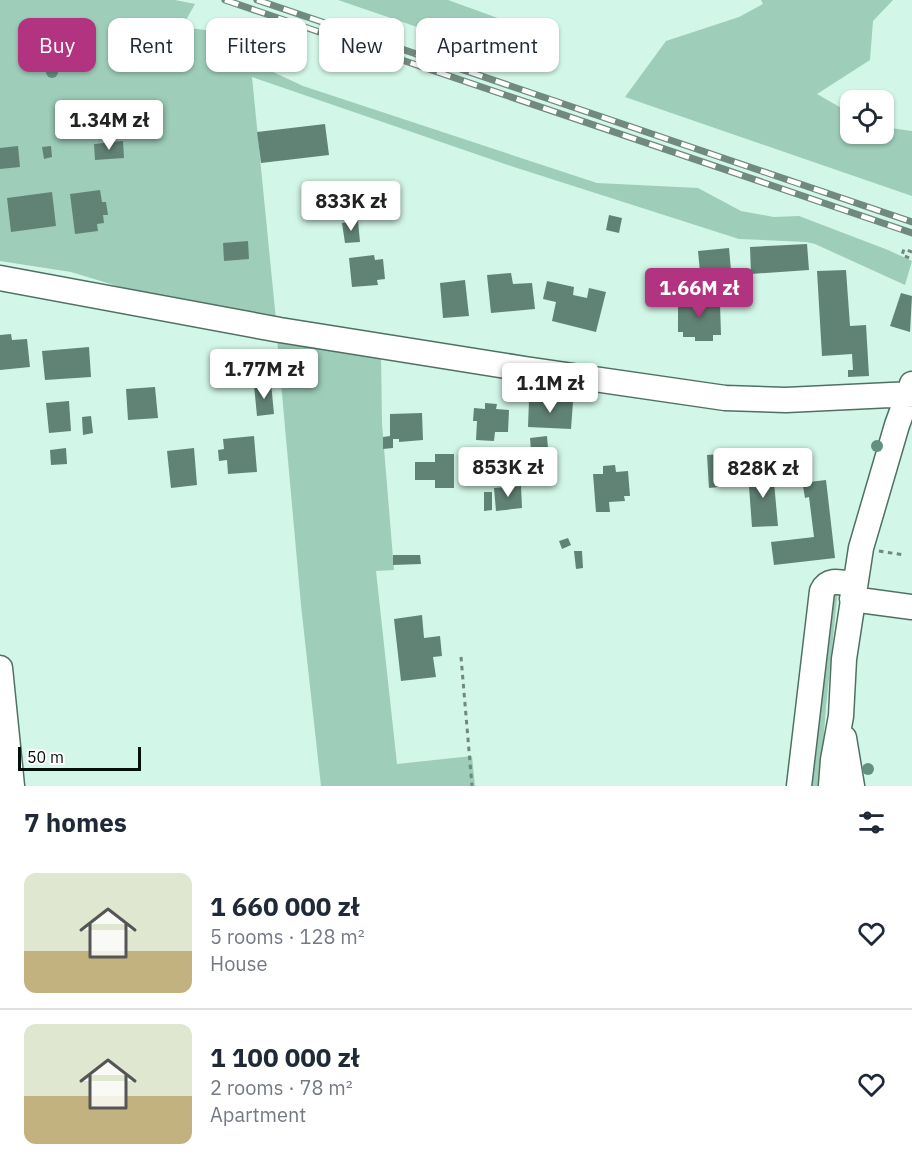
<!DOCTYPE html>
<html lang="en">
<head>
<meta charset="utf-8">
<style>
	body { margin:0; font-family:"IBM Plex Sans",sans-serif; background:#f2f2f3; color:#1f2937; height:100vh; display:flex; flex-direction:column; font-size:22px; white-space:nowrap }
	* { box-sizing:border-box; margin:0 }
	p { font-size:20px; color:#747a83 }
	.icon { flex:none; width:33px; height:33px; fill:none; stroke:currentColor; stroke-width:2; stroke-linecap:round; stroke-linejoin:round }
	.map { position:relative; height:786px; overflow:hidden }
	.sheet { display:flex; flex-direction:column; background:#fff; flex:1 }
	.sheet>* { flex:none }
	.hud { position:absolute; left:18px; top:18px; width:600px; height:54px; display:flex; gap:12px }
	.buttons { position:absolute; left:840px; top:90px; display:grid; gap:12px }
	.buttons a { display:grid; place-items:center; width:54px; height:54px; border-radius:12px; background:#fff; box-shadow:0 2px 4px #0004; font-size:30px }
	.scale { position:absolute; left:18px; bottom:15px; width:123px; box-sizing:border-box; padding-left:6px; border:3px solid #04100b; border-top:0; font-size:16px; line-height:21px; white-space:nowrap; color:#04100b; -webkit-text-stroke:4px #fff; paint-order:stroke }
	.price { position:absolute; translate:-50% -51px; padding:0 14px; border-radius:6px; background:#fff; color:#222; font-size:20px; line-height:39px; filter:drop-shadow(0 2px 3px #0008) }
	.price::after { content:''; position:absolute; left:50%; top:36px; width:18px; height:14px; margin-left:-9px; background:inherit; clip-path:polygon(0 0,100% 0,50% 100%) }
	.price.active { background:#b23380; color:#fff }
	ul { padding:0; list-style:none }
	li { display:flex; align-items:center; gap:18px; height:150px; padding:0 24px }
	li+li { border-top:2px solid #e0e1e3 }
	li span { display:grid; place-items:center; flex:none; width:168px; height:120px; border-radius:12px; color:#555 }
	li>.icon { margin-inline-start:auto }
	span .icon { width:72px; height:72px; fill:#fffc; stroke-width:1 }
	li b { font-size:26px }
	h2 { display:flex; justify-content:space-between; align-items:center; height:72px; padding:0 24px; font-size:26px }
	.chip { padding:0 21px; border-radius:12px; background:#fff; box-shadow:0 2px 4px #0004; font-size:21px; line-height:54px }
	.chip.active { background:#b23380; color:#fff }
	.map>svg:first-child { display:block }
</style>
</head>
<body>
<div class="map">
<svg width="912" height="786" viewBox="0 0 912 786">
	<rect width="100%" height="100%" fill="#d2f6e7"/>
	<!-- green -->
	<path fill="#9ecdb9" d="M0,0H175L195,4L182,27L228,33L256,64L303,86L597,183L698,188L741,211L774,217L799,216L888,250L912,261L905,285L815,244L806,242L739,239L514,167L252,77L276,320L173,303L71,272L0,261Z
		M338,0H448L528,29L510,62L496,54Z
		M761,0H893L873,21L870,60L817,94L850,113V134H884V127L912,131V196L625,97L666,41L739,17L763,4Z
		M277,338L381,355L382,424L394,570L376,571L397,764L472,756L475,786H321L301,605Z
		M838,589L826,707L820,786H806L830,591Z"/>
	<!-- building -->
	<path fill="#618375" d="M325,124L329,155L261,163L257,132Z
		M123,141L124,158L95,160L94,144Z
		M18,146L20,167L0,169V148Z
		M51,146L52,157L44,159L42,147Z
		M100,190L102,202H106L108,215H103L104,223L97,224L98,231L75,234L70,194Z
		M52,192L56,226L11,232L7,198Z
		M609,215L622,218L619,233L606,230Z
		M358,221L360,242L345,243L342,223Z
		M248,241L249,259L224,261L223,243Z
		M807,244L809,270L751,274L750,247Z
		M729,248L731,270L700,272L698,251Z
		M374,255L375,260L383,259L385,279L377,280L378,285L352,287L349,258Z
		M846,270L850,326L866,325L869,376L848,377V370H853L852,354L822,356L817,271Z
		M511,273L513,284L532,283L535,309L491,313L487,275Z
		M465,280L469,316L443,318L440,283Z
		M547,281L574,287L573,295L587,298L589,288L606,292L596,332L552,321L556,302L543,299Z
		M901,293L912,296L910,332L890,326Z
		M703,297V304H720L721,335H713V341H695V337H683V332H678V298Z
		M11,334L12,340L27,339L30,367L0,370V335Z
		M89,347L91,377L45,380L42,351Z
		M271,383L274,414L257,416L254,385Z
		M155,387L158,418L128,420L126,389Z
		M529,400L573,402L571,429L528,427Z
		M69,401L71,431L49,433L46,403Z
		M485,403L497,404L496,409L509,410L508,432H495L494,441L476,440L477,421H473L474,408L485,409Z
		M422,413L423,440L399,442V439H393V448L383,449V437L390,436V414Z
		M91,416L93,433L83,435L82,417Z
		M254,436L257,472L228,474L227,460L219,461L218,450L224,449L223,439Z
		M547,436L550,473L533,475L530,438Z
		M66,448L67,464L51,465L50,450Z
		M194,448L197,485L171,488L167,451Z
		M736,453L738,480L727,481L728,486L709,488L707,455Z
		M435,454H454V488H435V480H415V462H435Z
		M615,465L616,472L628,471L630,496H624L625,501L609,502L610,512H596L593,474H603V466Z
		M773,471L778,526L752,527L748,473Z
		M826,480L835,558L774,565L771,542L814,537L809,497L805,498L803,486L809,485V482Z
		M521,486L522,508L496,511L494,488Z
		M484,492H492V510L484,511Z
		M568,538L571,545L562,549L559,541Z
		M574,551H582L583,568L576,569Z
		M393,555H420L421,564L393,565Z
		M422,615L424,638L440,636L442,656L433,657L436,677L401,681L394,619Z"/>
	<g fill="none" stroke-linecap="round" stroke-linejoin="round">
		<!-- minor casing -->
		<g stroke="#507063" stroke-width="27">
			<path id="minor" d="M0,278L280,330L525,369L725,398L786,400L912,394
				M852,599L912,607
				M0,668L12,786
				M844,738L852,786
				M799,786L822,591C829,577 842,583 855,585
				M831,786L833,760L841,716L844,659L861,548L897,425L912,384"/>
		</g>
		<!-- path -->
		<path stroke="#70887e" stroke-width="3" stroke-dasharray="4.5 4.5" stroke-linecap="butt" d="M912,252L904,249L902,255L912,259
			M879,551L904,555
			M461,657L472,786"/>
		<!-- minor -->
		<use href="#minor" stroke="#fff" stroke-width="24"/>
		<!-- rail casing -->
		<g stroke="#718a7f" stroke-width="7">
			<path id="rail" d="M225,0L912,233
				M257,0L912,222"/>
		</g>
		<!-- rail -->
		<use href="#rail" stroke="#fff" stroke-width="4.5" stroke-dasharray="14" stroke-linecap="butt"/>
	</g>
	<!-- trees -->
	<g fill="#639081">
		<circle cx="52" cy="72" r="6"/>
		<circle cx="877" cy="446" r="6"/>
		<circle cx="868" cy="769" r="6"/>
	</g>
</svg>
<div class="buttons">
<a><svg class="icon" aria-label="locate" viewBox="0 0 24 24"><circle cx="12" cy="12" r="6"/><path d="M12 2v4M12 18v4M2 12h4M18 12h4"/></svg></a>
</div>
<div class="scale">50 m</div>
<b class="price" style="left:109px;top:151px">1.34M zł</b>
<b class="price" style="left:351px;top:232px">833K zł</b>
<b class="price active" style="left:699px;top:319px">1.66M zł</b>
<b class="price" style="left:264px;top:400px">1.77M zł</b>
<b class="price" style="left:550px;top:414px">1.1M zł</b>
<b class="price" style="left:508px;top:498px">853K zł</b>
<b class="price" style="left:763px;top:499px">828K zł</b>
<div class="hud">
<a class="chip active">Buy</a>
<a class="chip">Rent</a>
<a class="chip">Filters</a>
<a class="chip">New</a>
<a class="chip">Apartment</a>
</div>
</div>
<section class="sheet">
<h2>7 homes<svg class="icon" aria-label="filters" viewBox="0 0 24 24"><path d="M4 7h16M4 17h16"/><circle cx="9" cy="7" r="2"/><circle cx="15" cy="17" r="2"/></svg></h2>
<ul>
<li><span style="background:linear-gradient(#dfe7d0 65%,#c2b280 0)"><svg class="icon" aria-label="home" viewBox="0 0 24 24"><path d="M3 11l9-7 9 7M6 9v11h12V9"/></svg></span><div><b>1 660 000 zł</b><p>5 rooms · 128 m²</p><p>House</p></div><svg class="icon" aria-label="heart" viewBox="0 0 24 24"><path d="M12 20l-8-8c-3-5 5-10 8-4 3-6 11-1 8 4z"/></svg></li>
<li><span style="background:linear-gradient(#dfe7d0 60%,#c2b280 0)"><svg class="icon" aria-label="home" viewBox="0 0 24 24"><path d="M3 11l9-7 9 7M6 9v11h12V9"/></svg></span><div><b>1 100 000 zł</b><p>2 rooms · 78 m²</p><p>Apartment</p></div><svg class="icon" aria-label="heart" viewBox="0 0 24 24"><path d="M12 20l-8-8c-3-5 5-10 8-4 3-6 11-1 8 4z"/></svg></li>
</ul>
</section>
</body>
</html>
